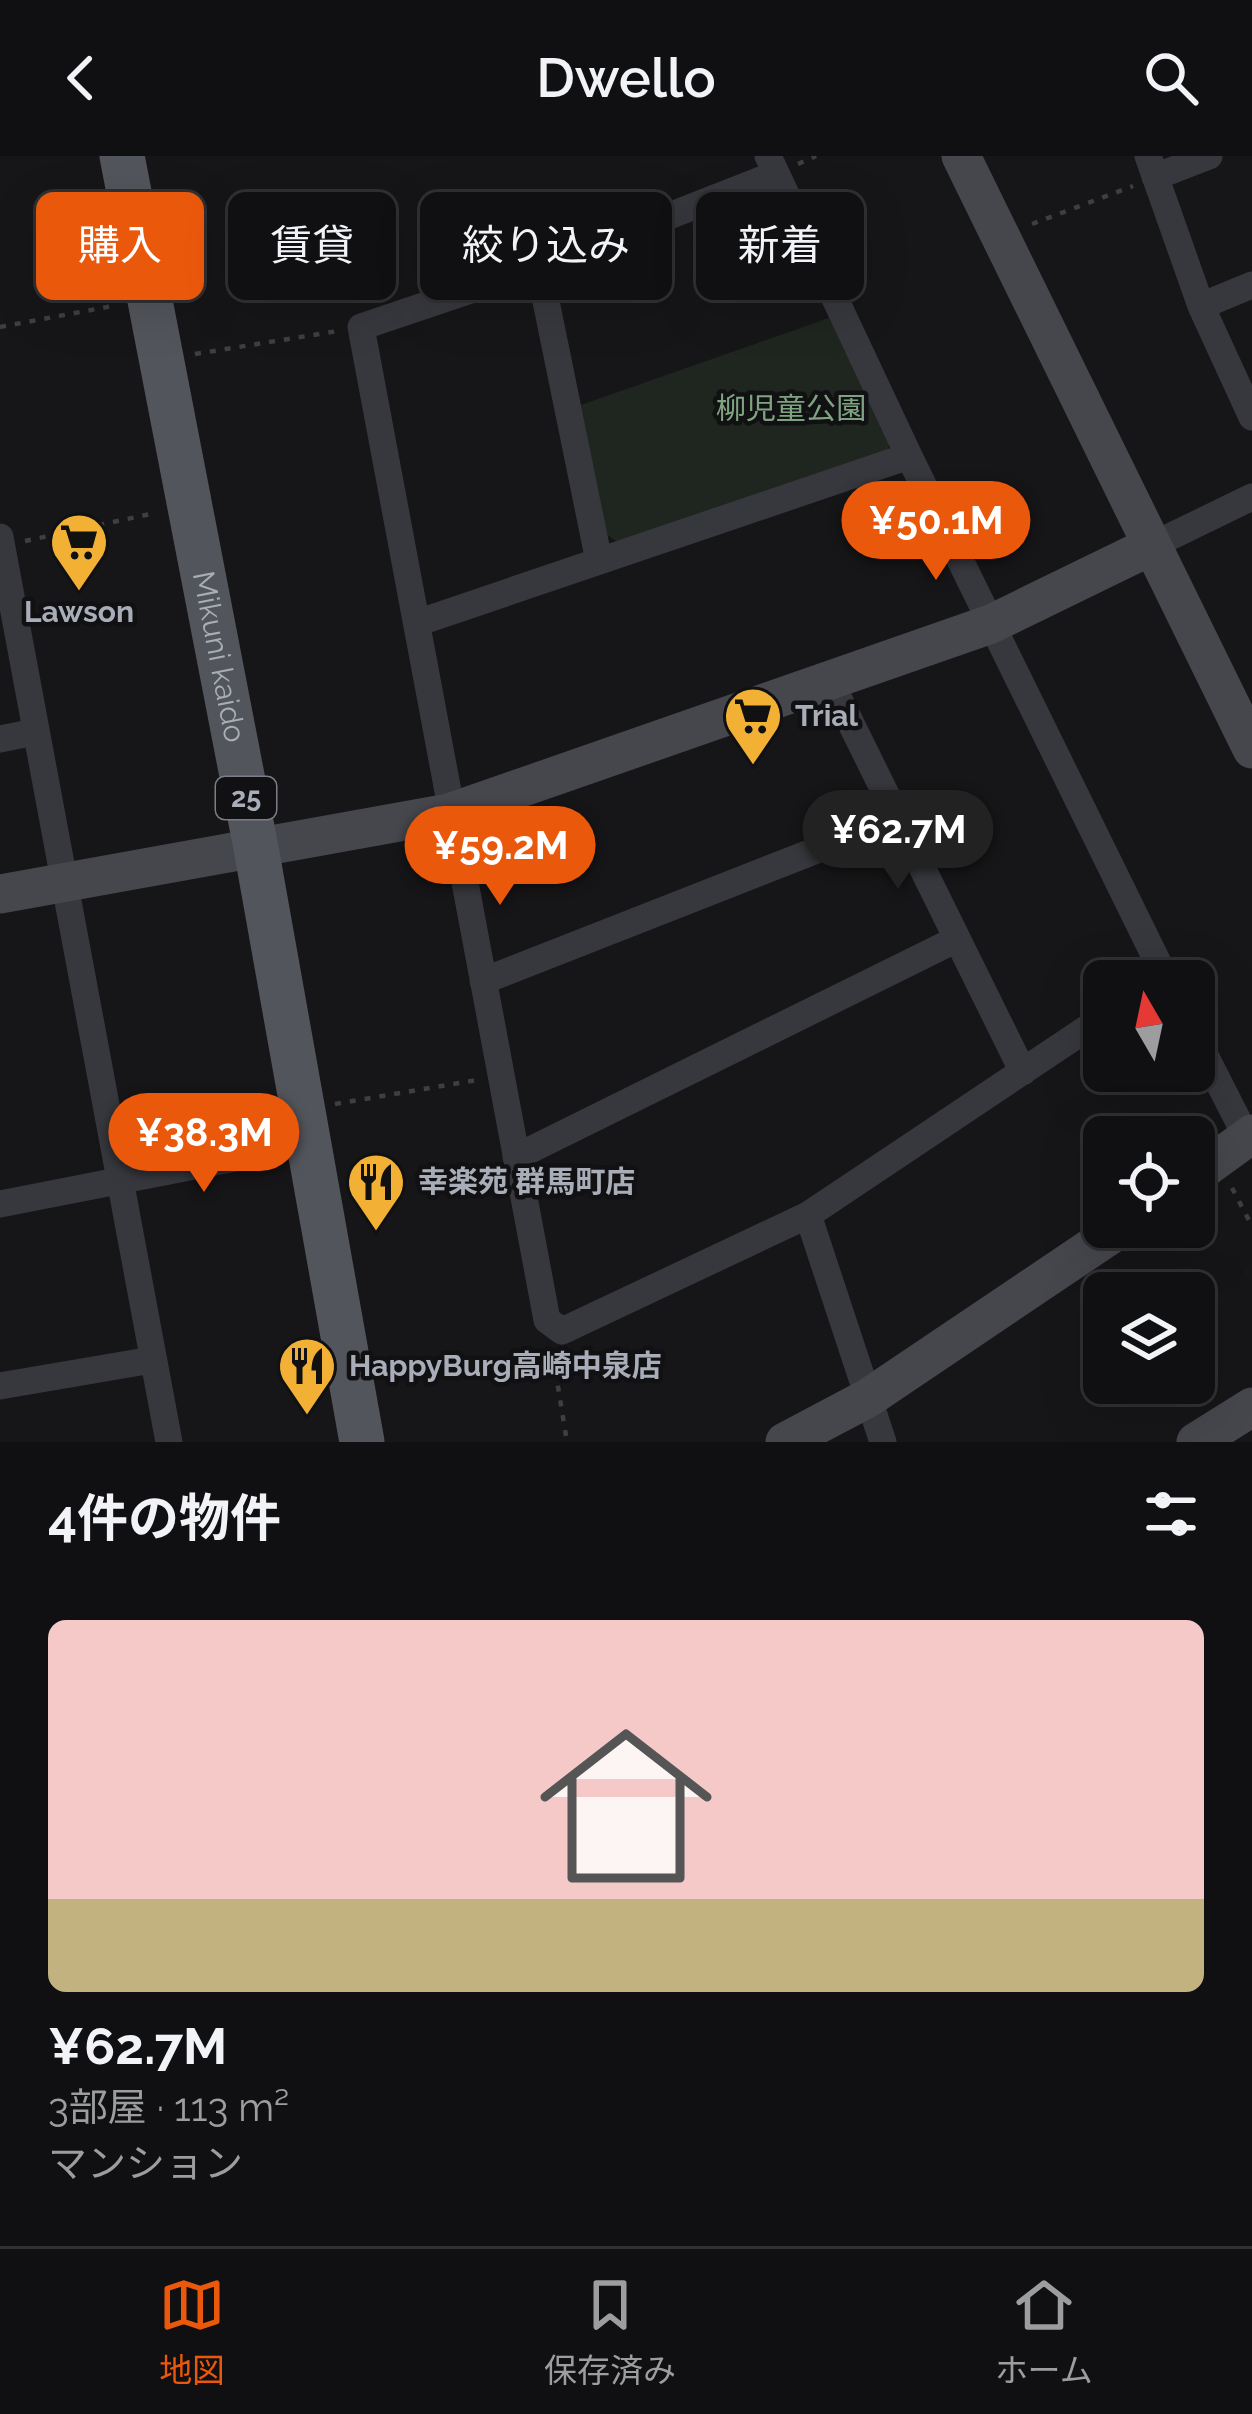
<!DOCTYPE html>
<html lang="ja">
<head>
<meta charset="utf-8">
<style>
	body { margin:0; font-family:Raleway,"Noto Sans JP",sans-serif; background:#1e1e20; color:#f1f3f6; height:100vh; display:flex; flex-direction:column; font-size:45px; white-space:nowrap }
	* { box-sizing:border-box; margin:0 }
	p { font-size:39px; color:#9c9d9f }
	.icon { flex:none; width:66px; height:66px; fill:none; stroke:currentColor; stroke-width:2; stroke-linecap:round; stroke-linejoin:round }
	.map { position:relative; height:1286px; overflow:hidden }
	.details { display:flex; flex-direction:column; background:#101012; flex:1 }
	.details>* { flex:none }
	.hud { position:absolute; left:36px; top:36px; width:1182px; height:108px; display:flex; gap:24px }
	.needle { width:78px; rotate:351deg }
	.controls { position:absolute; left:1083px; top:804px; display:grid; gap:24px }
	.controls a { display:grid; place-items:center; width:132px; height:132px; border-radius:18px; background:#101012; box-shadow:0 12px 48px #0002,0 0 0 3px #303032; font-size:60px }
	.price { position:absolute; translate:-50% -102px; padding:0 27px; border-radius:42px; background:#ea580c; color:#fff; font-size:39px; line-height:78px; filter:drop-shadow(0 3px 6px #0008) }
	.price::after { content:''; position:absolute; left:50%; top:72px; width:36px; height:27px; margin-left:-18px; background:inherit; clip-path:polygon(0 0,100% 0,50% 100%) }
	.price.current { background:#222; color:#fff }
	ul { padding:0; list-style:none }
	li { display:grid; align-content:center; gap:24px; height:636px; padding:0 48px }
	li+li { border-top:3px solid #303032 }
	li span { display:grid; place-items:center; height:372px; border-radius:18px; color:#555 }
	li>.icon { margin-inline-start:auto }
	span .icon { width:216px; height:216px; fill:#fffc; stroke-width:1 }
	li b { font-size:51px }
	h2 { display:flex; justify-content:space-between; align-items:center; height:144px; padding:0 48px; font-size:51px }
	.tag { padding:0 42px; border-radius:18px; background:#101012; box-shadow:0 12px 48px #0002,0 0 0 3px #303032; font-size:42px; line-height:108px }
	.tag.current { background:#ea580c; color:#fff }
	header { display:flex; justify-content:space-between; align-items:center; height:156px; padding:0 48px; background:#101012; font-size:54px; font-weight:600 }
	.tab-bar { display:flex; justify-content:space-around; align-items:center; height:168px; border-top:3px solid #303032; background:#101012; font-size:33px; color:#9c9d9f }
	.tab-bar a { display:grid; justify-items:center; gap:6px }
	.tab-bar .current { color:#ea580c }
	.map>svg:first-child { display:block }
</style>
</head>
<body>
<header><svg class="icon" aria-label="back" viewBox="0 0 24 24"><path d="M15 5l-7 7 7 7"/></svg>Dwello<svg class="icon" aria-label="search" viewBox="0 0 24 24"><circle cx="10" cy="10" r="6"/><path d="M15 15l6 6"/></svg></header>
<div class="map">
<svg width="1252" height="1286" viewBox="0 0 1252 1286">
	<rect width="100%" height="100%" fill="#161618"/>
	<!-- green -->
	<path fill="#1e261f" d="M829,162L890,287L886,300L621,389L605,377L581,249Z"/>
	<g fill="none" stroke-linecap="round" stroke-linejoin="round">
		<!-- path -->
		<path stroke="#3d3f44" stroke-width="4.5" stroke-dasharray="6 9" stroke-linecap="butt" d="M798,8L816,0
			M1032,68L1133,30
			M0,171L118,149
			M195,198L338,175
			M25,385L155,357
			M335,948L477,924
			M1232,1032L1252,1070
			M553,1200L567,1286"/>
		<!-- street -->
		<path stroke="#37383d" stroke-width="27" d="M768,0L909,300L1167,825
			M1148,0L1201,150L1252,261
			M776,18L539,111L361,171L547,1164L562,1175L808,1059L1104,861
			M1155,21L1209,0
			M539,111L599,405
			M1201,150L1252,129
			M0,381L169,1286
			M1151,390L1252,341
			M417,467L909,300
			M831,527L1023,916
			M0,583L35,576
			M483,825L896,663
			M1194,878L1247,982
			M516,1001L957,783
			M0,1048L277,994
			M808,1059L883,1286
			M0,1230L152,1204"/>
		<!-- secondary -->
		<path stroke="#45474d" stroke-width="39" d="M961,0L1252,593
			M0,738L449,657L991,468L1151,390
			M1194,1020L1252,978
			M785,1286L868,1242L1122,1071
			M1196,1286L1252,1251"/>
		<!-- primary -->
		<path stroke="#53555c" stroke-width="45" id="s1" d="M122,0L256,692L362,1286"/>
	</g>
	<!-- icons -->
	<defs>
		<g id="supermarket-pin" transform="scale(3)"><path d="M0 17L-7.5 6A9.5 9.5 0 1 1 7.5 6Z" fill="#f2b134" stroke="#111113"/><path d="M-6-5.5h2.5l.6 2H6L4.5 2H-2.5L-4.4-4H-6ZM-1.5 3.2a1.3 1.3 0 1 0 .1 0ZM3 3.2a1.3 1.3 0 1 0 .1 0Z" fill="#111"/></g>
		<g id="restaurant-pin" transform="scale(3)"><path d="M0 17L-7.5 6A9.5 9.5 0 1 1 7.5 6Z" fill="#f2b134" stroke="#111113"/><path d="M-5-6h1v4h1v-4h1v4h1v-4h1v5L-1.5 .5V6h-2V.5L-5-1ZM5-6V6H3V1.5H1.5Q1.5-4 5-6Z" fill="#111"/></g>
	</defs>
	<g fill-rule="evenodd">
		<use href="#supermarket-pin" x="79" y="386"/>
		<use href="#supermarket-pin" x="753" y="560"/>
		<use href="#restaurant-pin" x="376" y="1026"/>
		<use href="#restaurant-pin" x="307" y="1210"/>
	</g>
	<g text-anchor="middle" stroke-width="9" stroke-linejoin="round" paint-order="stroke">
		<!-- shield labels -->
		<rect fill="#111113" stroke="#7b7e86" stroke-width="3" x="216" y="621" width="60" height="42" rx="9"/>
		<g font-size="27" font-weight="bold" fill="#a8adb8">
			<text x="246" y="651">25</text>
		</g>
		<!-- park labels -->
		<g font-size="30" fill="#7fa381" stroke="#111113">
			<text x="791" y="263">柳児童公園</text>
		</g>
		<!-- poi labels -->
		<g font-size="30" font-weight="bold" fill="#a8adb8" stroke="#111113" text-anchor="start">
			<text x="79" y="466" text-anchor="middle">Lawson</text>
			<text x="795" y="570">Trial</text>
			<text x="418" y="1036">幸楽苑 群馬町店</text>
			<text x="349" y="1220">HappyBurg高崎中泉店</text>
		</g>
		<!-- street labels -->
		<g font-size="30" fill="#a8adb8" stroke="#111113">
			<text dy="10" stroke="none"><textPath href="#s1" startOffset="510">Mikuni kaido</textPath></text>
		</g>
	</g>
</svg>
<div class="controls">
<a><svg class="needle" viewBox="-14 -14 28 28"><path d="M0-13l5 13h-10z" fill="#e53935"/><path d="M0 13l5-13h-10z" fill="#9c9d9f"/></svg></a>
<a><svg class="icon" aria-label="locate" viewBox="0 0 24 24"><circle cx="12" cy="12" r="6"/><path d="M12 2v4M12 18v4M2 12h4M18 12h4"/></svg></a>
<a><svg class="icon" aria-label="layers" viewBox="0 0 24 24"><path d="M12 4l9 5-9 5-9-5zM3 14l9 5 9-5"/></svg></a>
</div>
<b class="price" style="left:936px;top:427px">¥50.1M</b>
<b class="price current" style="left:898px;top:736px">¥62.7M</b>
<b class="price" style="left:500px;top:752px">¥59.2M</b>
<b class="price" style="left:204px;top:1039px">¥38.3M</b>
<div class="hud">
<a class="tag current">購入</a>
<a class="tag">賃貸</a>
<a class="tag">絞り込み</a>
<a class="tag">新着</a>
</div>
</div>
<section class="details">
<h2>4件の物件<svg class="icon" aria-label="filters" viewBox="0 0 24 24"><path d="M4 7h16M4 17h16"/><circle cx="9" cy="7" r="2"/><circle cx="15" cy="17" r="2"/></svg></h2>
<ul>
<li><span style="background:linear-gradient(#f6c9c9 75%,#c2b280 0)"><svg class="icon" aria-label="home" viewBox="0 0 24 24"><path d="M3 11l9-7 9 7M6 9v11h12V9"/></svg></span><div><b>¥62.7M</b><p>3部屋 · 113 m²</p><p>マンション</p></div></li>
</ul>
</section>
<nav class="tab-bar">
<a class="current"><svg class="icon" aria-label="map" viewBox="0 0 24 24"><path d="M3 6l6-2 6 2 6-2v14l-6 2-6-2-6 2zM9 4v14M15 6v14"/></svg>地図</a>
<a><svg class="icon" aria-label="saved" viewBox="0 0 24 24"><path d="M7 4h10v16l-5-4-5 4z"/></svg>保存済み</a>
<a><svg class="icon" aria-label="home" viewBox="0 0 24 24"><path d="M3 11l9-7 9 7M6 9v11h12V9"/></svg>ホーム</a>
</nav>
</body>
</html>
